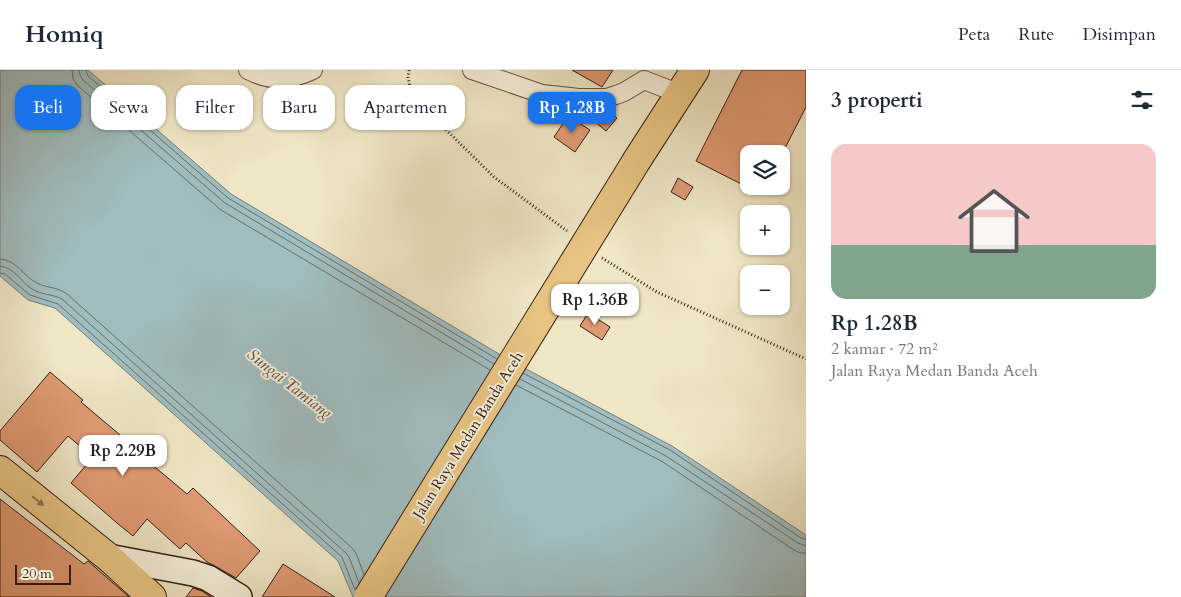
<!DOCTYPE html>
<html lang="id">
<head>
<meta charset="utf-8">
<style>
	body { margin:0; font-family:Cardo,serif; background:#f6f6f7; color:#1f2937; height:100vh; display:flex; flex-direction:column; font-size:19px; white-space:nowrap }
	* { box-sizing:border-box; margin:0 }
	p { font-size:16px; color:#747a83 }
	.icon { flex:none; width:28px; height:28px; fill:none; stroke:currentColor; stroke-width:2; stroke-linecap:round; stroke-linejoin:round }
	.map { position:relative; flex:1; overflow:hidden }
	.panel { display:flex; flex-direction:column; background:#fff; width:375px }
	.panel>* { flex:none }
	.top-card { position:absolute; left:15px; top:15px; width:475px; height:45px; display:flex; gap:10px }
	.buttons { position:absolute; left:740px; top:75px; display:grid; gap:10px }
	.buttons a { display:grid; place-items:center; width:50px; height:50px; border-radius:10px; background:#fff; box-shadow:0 1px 4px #0004; font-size:25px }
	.scale { position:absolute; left:15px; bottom:12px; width:56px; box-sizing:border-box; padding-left:5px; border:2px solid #361e14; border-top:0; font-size:14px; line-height:18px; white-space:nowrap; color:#361e14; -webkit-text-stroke:4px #f5efda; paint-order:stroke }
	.price { position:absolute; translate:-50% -42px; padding:0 11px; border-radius:10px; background:#fff; color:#222; font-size:16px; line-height:32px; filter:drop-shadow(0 1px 2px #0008) }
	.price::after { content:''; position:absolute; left:50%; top:30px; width:15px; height:11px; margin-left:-8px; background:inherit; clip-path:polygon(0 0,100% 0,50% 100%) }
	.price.active { background:#1a73e8; color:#fff }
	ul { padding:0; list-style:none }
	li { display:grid; align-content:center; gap:10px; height:265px; padding:0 25px }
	li span { display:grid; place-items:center; height:155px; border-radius:15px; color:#555 }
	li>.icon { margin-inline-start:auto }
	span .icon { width:90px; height:90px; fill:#fffc; stroke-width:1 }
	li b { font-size:21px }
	h2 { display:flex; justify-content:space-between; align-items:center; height:60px; padding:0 25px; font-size:21px }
	.chip { padding:0 18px; border-radius:15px; background:#fff; box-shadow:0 1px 4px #0004; font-size:18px; line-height:45px }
	.chip.active { background:#1a73e8; color:#fff }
	header { display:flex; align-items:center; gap:30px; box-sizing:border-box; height:70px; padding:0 25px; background:#fff; border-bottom:1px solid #e0e1e3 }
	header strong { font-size:24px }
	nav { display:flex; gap:28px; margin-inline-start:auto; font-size:18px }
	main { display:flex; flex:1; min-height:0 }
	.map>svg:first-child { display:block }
</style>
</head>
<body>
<header>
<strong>Homiq</strong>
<nav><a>Peta</a><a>Rute</a><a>Disimpan</a></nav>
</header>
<main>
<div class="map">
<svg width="806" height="527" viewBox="0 0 806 527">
	<rect width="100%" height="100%" fill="#f0e7c6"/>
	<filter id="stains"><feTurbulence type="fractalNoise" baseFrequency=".004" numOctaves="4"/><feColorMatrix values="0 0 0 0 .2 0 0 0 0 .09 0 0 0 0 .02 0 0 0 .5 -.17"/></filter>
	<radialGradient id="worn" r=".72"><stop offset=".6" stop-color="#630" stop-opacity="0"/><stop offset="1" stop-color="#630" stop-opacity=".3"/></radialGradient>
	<!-- water -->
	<path fill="#a0bdc0" stroke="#767d7b" d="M0,0H88L231,124L509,290L672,376L806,465V527H353L338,491L55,238L28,230L0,206Z"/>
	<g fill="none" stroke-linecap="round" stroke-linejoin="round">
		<!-- shore -->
		<path stroke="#6b6e6a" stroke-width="1" d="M72,0L73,9L78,16L221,140L490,300
			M79,0L80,5L83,10L225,133L494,294
			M86,0L88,6L228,128L497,289
			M0,189C17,190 23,206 37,213C46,218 58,217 67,224L351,477L356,483L364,505
			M0,196C14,197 21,212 32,219C41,225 53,224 62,229L346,483L349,487L359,513
			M0,203L5,204L30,225L58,234L342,487L355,520
			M523,303L670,380L801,468L806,469
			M520,309L666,386L798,473L806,476
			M516,315L663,392L794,480L800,483H806"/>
	</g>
	<!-- building -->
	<path fill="#e09a73" stroke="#361e14" d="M572,0H613L602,17Z
		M742,0H806V37L782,84H749V118L696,91Z
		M304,18L318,49L301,56L288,25Z
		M596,39H606L617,48L606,61L589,47Z
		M568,46L590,60L575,82L554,67Z
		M678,108L693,117L685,130L671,122Z
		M588,243L610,257L602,270L580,256Z
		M50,302L83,330L81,332L132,375L131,377L187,424L193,418L260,481L236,508L215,496L207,492L186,473L180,479L147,449L133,466L117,453L71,413L93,387L68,366L37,402L0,370V361Z
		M0,429L84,494L88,491L129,527H0Z
		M283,494L335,527H262Z
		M193,518L202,521L211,527H186Z"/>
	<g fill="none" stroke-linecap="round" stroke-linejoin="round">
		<!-- street casing -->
		<g stroke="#645040" stroke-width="20">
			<path id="street" d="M248,0C271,12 290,11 313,0
				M472,0L542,24L579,28H606L616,25L624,22L644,10L680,24"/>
		</g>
		<!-- secondary casing -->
		<g stroke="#361e14" stroke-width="28">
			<path id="secondary" d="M108,487L193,503L208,508L239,527"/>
		</g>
		<!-- highway casing -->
		<g stroke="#361e14" stroke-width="30">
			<path id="highway" d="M637,90L695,0
				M0,400L108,487L152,527"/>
		</g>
		<!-- path -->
		<path stroke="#361e14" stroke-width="3" stroke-dasharray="1 2.5" stroke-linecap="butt" d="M409,0L408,7L410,17L415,27L426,40L494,107L567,161
			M602,188L657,222L806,289"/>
		<!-- street -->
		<use href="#street" stroke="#f5efda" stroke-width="18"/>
		<!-- secondary -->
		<use href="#secondary" stroke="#f5efda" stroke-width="25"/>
		<!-- highway -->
		<use href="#highway" stroke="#e8c483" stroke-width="28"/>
		<!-- highway-bridge casing -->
		<g stroke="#361e14" stroke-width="30" stroke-linecap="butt">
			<path id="highway-bridge" d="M368,527L637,90"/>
		</g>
		<!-- highway-bridge -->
		<use href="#highway-bridge" stroke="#e8c483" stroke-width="28"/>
	</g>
	<!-- one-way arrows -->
	<defs><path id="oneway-solid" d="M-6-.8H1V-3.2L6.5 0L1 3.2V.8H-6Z" transform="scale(1.25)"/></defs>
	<use fill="#8f714c" href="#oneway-solid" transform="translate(38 431) rotate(39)"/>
	<g text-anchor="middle" stroke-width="4" stroke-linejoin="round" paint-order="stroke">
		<!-- street labels -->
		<g font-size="15" fill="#361e14" stroke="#f5efda">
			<text transform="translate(468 365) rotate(-58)" y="5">Jalan Raya Medan Banda Aceh</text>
		</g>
		<!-- water labels -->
		<g font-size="16" font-style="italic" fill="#564e48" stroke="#f5efda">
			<text transform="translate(290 313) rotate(38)" y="6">Sungai Tamiang</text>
		</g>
	</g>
	<rect width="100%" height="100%" filter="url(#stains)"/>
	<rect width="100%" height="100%" fill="url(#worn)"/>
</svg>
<div class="buttons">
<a><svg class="icon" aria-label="layers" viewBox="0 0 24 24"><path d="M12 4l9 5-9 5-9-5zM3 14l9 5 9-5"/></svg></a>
<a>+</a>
<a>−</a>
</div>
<div class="scale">20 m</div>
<b class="price active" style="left:572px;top:64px">Rp 1.28B</b>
<b class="price" style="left:595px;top:256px">Rp 1.36B</b>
<b class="price" style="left:123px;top:407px">Rp 2.29B</b>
<div class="top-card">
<a class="chip active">Beli</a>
<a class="chip">Sewa</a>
<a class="chip">Filter</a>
<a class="chip">Baru</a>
<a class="chip">Apartemen</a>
</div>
</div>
<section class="panel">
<h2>3 properti<svg class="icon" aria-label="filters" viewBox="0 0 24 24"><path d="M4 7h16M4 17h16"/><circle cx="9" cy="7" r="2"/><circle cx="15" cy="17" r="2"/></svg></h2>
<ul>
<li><span style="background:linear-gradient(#f6c9c9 65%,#7fa58c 0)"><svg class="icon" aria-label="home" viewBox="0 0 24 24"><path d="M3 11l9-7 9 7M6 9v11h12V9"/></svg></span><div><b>Rp 1.28B</b><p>2 kamar · 72 m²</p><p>Jalan Raya Medan Banda Aceh</p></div></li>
</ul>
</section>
</main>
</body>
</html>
